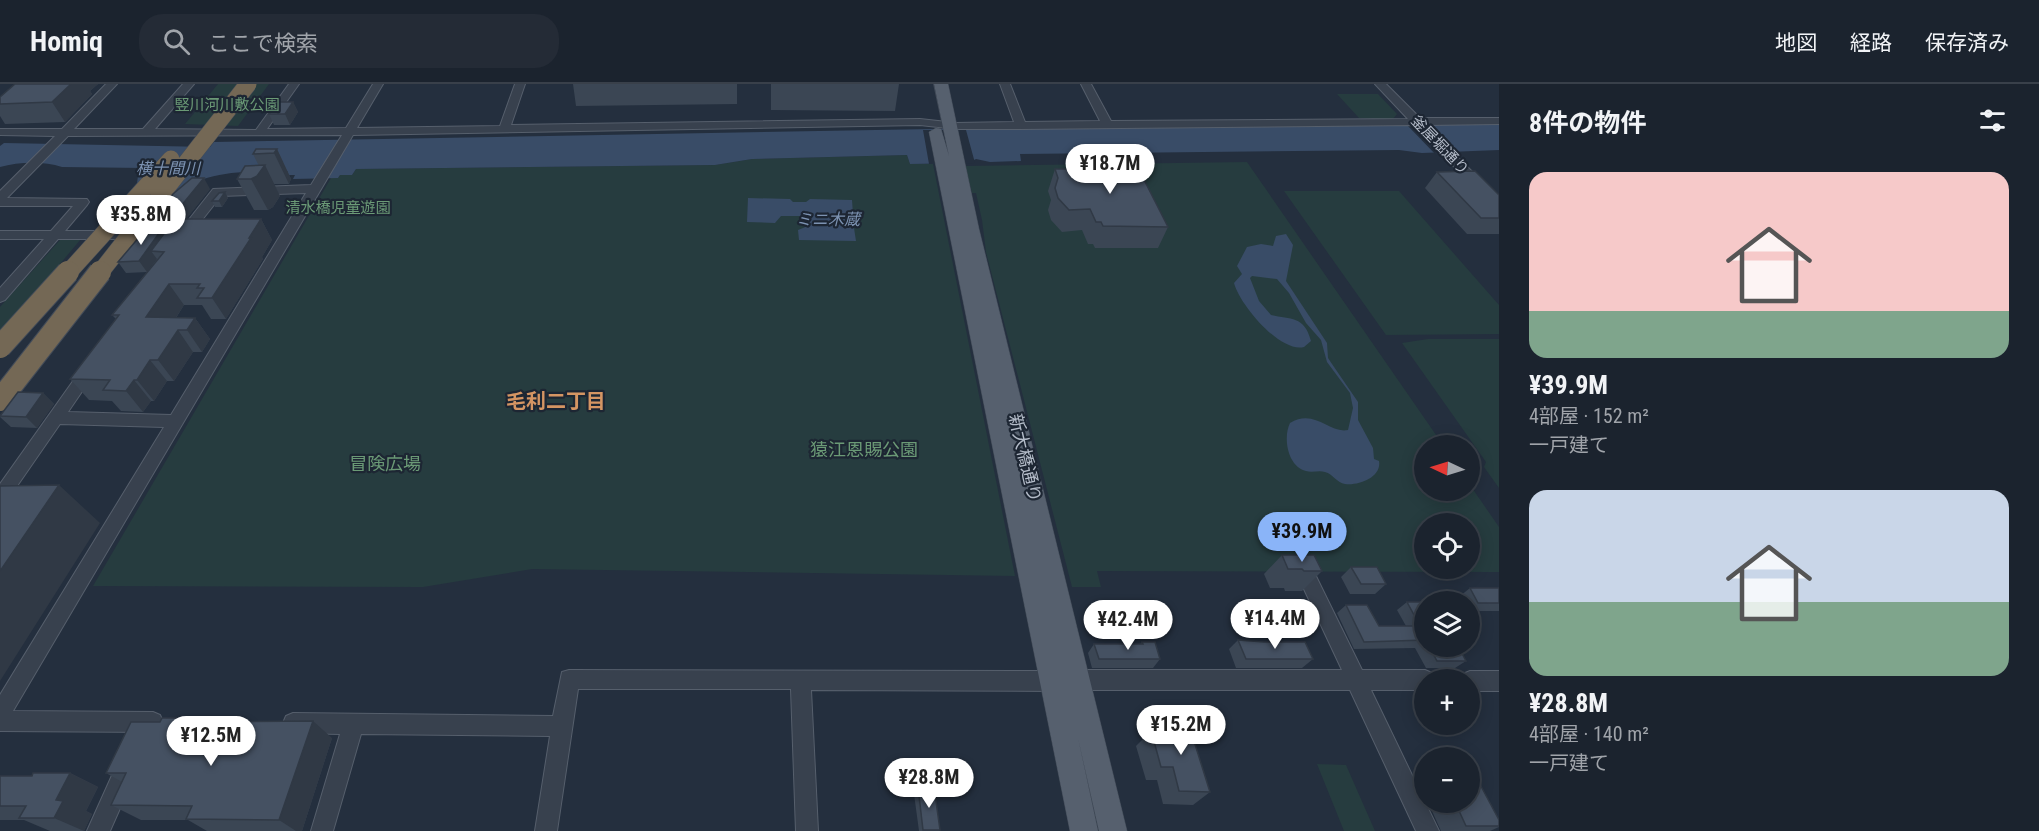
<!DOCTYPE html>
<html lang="ja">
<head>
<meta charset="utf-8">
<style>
	body { margin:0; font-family:"Roboto Condensed","Noto Sans JP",sans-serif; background:#242b36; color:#f1f3f6; height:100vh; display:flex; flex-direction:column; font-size:22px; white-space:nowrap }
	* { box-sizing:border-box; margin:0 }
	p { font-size:20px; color:#a0a4aa }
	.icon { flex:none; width:33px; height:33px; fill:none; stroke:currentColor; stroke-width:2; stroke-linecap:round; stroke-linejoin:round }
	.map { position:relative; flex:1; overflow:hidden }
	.side { display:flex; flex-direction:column; background:#1b232e; width:540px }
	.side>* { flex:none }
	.needle { width:39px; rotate:274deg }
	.tools { position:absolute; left:1414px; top:351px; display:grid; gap:12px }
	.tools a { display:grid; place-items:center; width:66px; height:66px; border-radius:50%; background:#1b232e; box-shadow:0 3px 15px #0003,0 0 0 2px #39404a; font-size:30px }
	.price { position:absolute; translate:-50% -51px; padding:0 14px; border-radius:21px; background:#fff; color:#222; font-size:20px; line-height:39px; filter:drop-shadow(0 2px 3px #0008) }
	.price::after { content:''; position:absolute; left:50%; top:36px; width:18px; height:14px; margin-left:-9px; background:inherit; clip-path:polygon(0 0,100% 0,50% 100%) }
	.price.active { background:#8ab4f8; color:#111 }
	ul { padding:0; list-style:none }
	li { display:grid; align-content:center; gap:12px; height:318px; padding:0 30px }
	li span { display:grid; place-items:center; height:186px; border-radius:18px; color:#555 }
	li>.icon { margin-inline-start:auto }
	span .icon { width:108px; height:108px; fill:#fffc; stroke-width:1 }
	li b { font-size:26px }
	h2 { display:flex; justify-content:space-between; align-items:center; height:72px; padding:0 30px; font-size:26px }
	header { display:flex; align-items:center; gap:36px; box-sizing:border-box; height:84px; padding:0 30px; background:#1b232e; border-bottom:2px solid #39404a }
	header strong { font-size:28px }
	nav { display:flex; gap:33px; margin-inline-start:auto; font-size:21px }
	.search { width:420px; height:54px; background:#242b36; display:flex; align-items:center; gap:15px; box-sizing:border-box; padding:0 21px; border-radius:24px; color:#a0a4aa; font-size:22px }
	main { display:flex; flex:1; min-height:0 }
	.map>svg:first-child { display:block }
</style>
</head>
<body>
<header>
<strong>Homiq</strong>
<div class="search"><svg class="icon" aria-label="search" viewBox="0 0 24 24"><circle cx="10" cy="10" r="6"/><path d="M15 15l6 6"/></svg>ここで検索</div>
<nav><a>地図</a><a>経路</a><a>保存済み</a></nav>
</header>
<main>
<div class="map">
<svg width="1499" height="747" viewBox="0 0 1499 747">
	<rect width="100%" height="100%" fill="#242f3e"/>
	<!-- green -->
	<path fill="#263c3f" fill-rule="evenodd" d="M218,0H269L238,42L185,40Z
		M1337,10H1378L1397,30L1392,36L1359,34Z
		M907,71L910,80H933L1015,492L532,485L423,503L93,502L331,94H338L340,91H352L356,85L715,81L752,75Z
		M1247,78L1443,361L1425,362V406H1470V401L1499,443V488L1097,487L1101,503H1072L986,168L982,136L976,109H972L965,82ZM1425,440H1470V484H1425Z
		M1284,107H1399L1499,221V250L1386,251Z
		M81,155L0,251V223L60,156Z
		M1428,255H1499V404L1484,383L1486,378L1402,259Z
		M1317,680L1346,681L1375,747H1344Z"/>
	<!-- water -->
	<path fill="#394c67" d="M1499,40V66L1422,69L1399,66L1020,70L1021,77L990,78L976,75L968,79L910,80L907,71L752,75L715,81L356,85L352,91H340L338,94L293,95L295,91H286L288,87C245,88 198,84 166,119L121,117L137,99L138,92L144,84L62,83C43,77 19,78 0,83V62L4,59L210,63L214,58L1099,42Z
		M748,114L790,115L793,118H806L810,115L852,116L853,130L848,133L849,140L854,144L856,157L799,156L798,146L808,142L807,132H781L775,139L747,138Z
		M1286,150L1293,161L1286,197L1327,259L1328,274L1332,280L1358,318V336L1373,364L1374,375L1379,377C1382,393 1359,402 1345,400C1337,399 1333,390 1325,388C1319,386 1312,389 1306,387C1287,382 1283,353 1290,339C1315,324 1329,350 1348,346L1353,324L1350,309L1327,278L1321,256L1306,239L1289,209L1277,195L1252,192L1250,194L1259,217L1271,231C1291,236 1304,231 1311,257L1304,263C1280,269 1240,221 1234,199L1242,190L1237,182L1247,163L1261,160L1273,162L1276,152Z"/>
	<!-- pier -->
	<path fill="#242f3e" d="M1432,41L1463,72H1437L1408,42Z
		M923,46H966L975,79L929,80Z"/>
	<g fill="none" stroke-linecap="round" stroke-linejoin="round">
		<!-- minor casing -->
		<g stroke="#565f6c" stroke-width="2">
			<path id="minor" d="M106,0H117L74,45H143L183,0H194L155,45L256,46L289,0H299L267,45L346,44L373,0H383L357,44L500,42L515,0H525L511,41L920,35L956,39L1014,38L1000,0H1010L1025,38L1100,37L1081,0H1091L1111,37L1408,35L1375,0H1386L1420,34H1499V40L1426,41L1499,115V126L1495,125L1414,41L1021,45H956L920,41L353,51L13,627L153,628L160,631L163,638L160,645L153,648L0,647V611L164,343L60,340L6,418L0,420V400L83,283H93L96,287L68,328L171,331L306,109L221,112L187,155H177L176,152L213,105L311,101L342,51L68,52L7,114L87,115L89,118L87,121L65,147H140L146,151L140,155H58L5,216L0,218V204L44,155H0V147H51L73,122H0V107L55,52L0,51V45H62Z
				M1305,480L1311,482L1362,586H1425L1432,589L1435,596H1425V606H1371L1439,747H1416L1350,606H1078L1071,603L1068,596L1071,589L1078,586H1342L1296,488L1299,482Z
				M569,586L1053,587L1060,590L1063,597L1060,604L1053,607L811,606L818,747H796L791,605H578L557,747H535L550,652L361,650L333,747H311L340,650L293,649L286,646L283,639L286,632L293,629L553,632L562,588Z
				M1470,587H1499V607H1470V596H1461L1463,590Z
				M130,666L138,669L141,677L110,747H87L122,669Z"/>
		</g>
		<!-- major casing -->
		<g stroke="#414a57" stroke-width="1">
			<path id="major" d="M934,0H948L979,145L1127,747H1099L1078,654L1098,747H1070L929,48L936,44L941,45L949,72Z"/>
		</g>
		<!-- minor -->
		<use href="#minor" fill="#38414e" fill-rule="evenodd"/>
		<!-- major -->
		<use href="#major" fill="#56606e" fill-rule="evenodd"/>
		<!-- highway-bridge-far1 casing -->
		<g stroke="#434c59" stroke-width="18" stroke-linecap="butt">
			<path id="highway-bridge-far1" d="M67,190L171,75
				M99,190L248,0"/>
		</g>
		<!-- highway-bridge casing -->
		<g stroke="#434c59" stroke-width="24" stroke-linecap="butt">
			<path id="highway-bridge" d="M0,263L68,188
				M0,316L100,188"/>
		</g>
		<!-- highway-bridge-far1 -->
		<use href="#highway-bridge-far1" stroke="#746855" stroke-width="17"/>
		<!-- highway-bridge -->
		<use href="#highway-bridge" stroke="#746855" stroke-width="22"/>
	</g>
	<!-- wall -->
	<path fill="#3b4654" d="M15,0H98L90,7L92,10L65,38L5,40L0,32V20Z
		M573,0H737V20L576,22Z
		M771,0H899L895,27L771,26Z
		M293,18L298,28L290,41H274L269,30Z
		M277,65L291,95L289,100H274L280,112L273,123L268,126H254L237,95L259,82L253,70Z
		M1055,85L1168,143L1158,164H1095L1093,160H1088L1082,146L1062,148L1051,136L1048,126L1051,116L1048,107Z
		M1437,88L1499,111V150H1467L1425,104Z
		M210,105L186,135H261L272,156L262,173L263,175L226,235H211L202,221H184L176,234H195L210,255L202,268H193L174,297H167L154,317H151L143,328L121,327L112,317L89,316L70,295L116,235L112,231L147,188L126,189L118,178L165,149L168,144H162L156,133Z
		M225,108L228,114L222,123H215L212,117Z
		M43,309L54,320L37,344L11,343L0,333V331Z
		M1282,471L1322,487L1302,507H1285L1284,504H1270L1264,490Z
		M1351,483L1386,500L1375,510H1350L1341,493Z
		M1470,504H1499V527H1470V518H1463L1460,512Z
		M1407,518H1425V562H1458L1466,577L1455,584H1426L1415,564L1354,565L1337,529L1346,521L1379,542H1406L1397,526Z
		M1238,556L1264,558L1313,575L1302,584H1236L1229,565Z
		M1142,558L1160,575L1153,584H1092L1088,569L1094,560H1140Z
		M185,634L191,638L332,654L302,747H207L188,736H141L111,721L122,698L106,689L160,638Z
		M1158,638L1210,708L1193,721L1163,720L1157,696H1146L1136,662L1144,654L1143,653Z
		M70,689L98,703L86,727L92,730L84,747H50L24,736H0V692H32Z
		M1425,698V713L1419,701Z
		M918,703L940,746L939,747H919L914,710Z
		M1428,718H1470L1499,736V743L1490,747H1441Z"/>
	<!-- shaded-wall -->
	<path fill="#303945" d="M71,0H98L90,7L92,10L65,38L52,18Z
		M293,18L298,28L290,41L285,30Z
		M277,65L291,95L289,100L274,69Z
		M265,81L280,112L273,123L268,126L251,95Z
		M204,94L210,105L179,144L172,133Z
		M225,108L228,114L222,123L219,117Z
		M261,135L272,156L262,173L263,175L226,235L212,214Z
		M162,145L170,156L151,167L157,175L147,188L139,177Z
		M169,200L184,221L162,255L146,233Z
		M195,234L210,255L202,268L187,246Z
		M178,246L193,268L174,297L158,276Z
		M150,276L167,297L154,317L137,296Z
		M134,296L151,317L143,328L126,307Z
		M43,309L54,320L37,344L26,333Z
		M59,401L100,439L0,597V487Z
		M185,634L210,652L183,638Z
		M313,637L332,654L302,747H296L279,736Z
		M70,689L98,703L86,727L92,730L84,747L54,734L56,716Z"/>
	<!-- building -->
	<path fill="#455162" stroke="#303945" stroke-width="1.5" d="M15,0H71L52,18L0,20V13Z
		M278,18H293L285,30H269Z
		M256,65H277L274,69L253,70Z
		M1096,80H1136L1168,143L1103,142L1101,138H1096L1090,125L1069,126L1058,114L1055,104L1058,94L1055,85H1070Z
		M265,81L257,92L251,95H237L245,82Z
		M1475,87L1499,111V134H1481L1437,88Z
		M192,94H204L172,133H156L173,110Z
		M225,108L219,117H212L219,109Z
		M175,135H261L249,154H251L212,214H197L204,204H197L200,200H169L146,233L195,234L187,246H178L158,276H150L137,296H134L126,307L103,306L110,296L70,295L119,231H112L164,168L151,167Z
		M146,145H162L139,177L118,178Z
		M18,308L43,309L26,333L0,332Z
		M59,401L0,487V402Z
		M1282,471H1314L1322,487H1304L1302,485H1288Z
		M1351,483H1377L1386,500H1361Z
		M1470,504H1499V519H1478Z
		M1407,518H1425V556L1364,558L1346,521H1367L1379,542H1420Z
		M1238,556L1264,558H1305L1313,575H1246Z
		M1142,558H1155L1160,575H1099L1094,560H1143Z
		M1429,562H1458L1466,577H1437Z
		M162,634H185L183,638L313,637L279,736L186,735L192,722L111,721L126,689H106L131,638H160Z
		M1158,638H1188L1210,708L1179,707L1173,683H1161L1155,661L1151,648H1161Z
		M33,689H70L56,716L63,717L54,734H19L26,722H0V692H32Z
		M1470,691H1475L1499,736V742H1466L1455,718H1470Z
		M918,703H934L940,746H923Z"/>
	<g text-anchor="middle" stroke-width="4.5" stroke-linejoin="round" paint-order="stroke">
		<!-- far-park labels -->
		<g font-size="15" fill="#6b9a76" stroke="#1d2633">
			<text x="227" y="26">竪川河川敷公園</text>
			<text x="338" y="129">清水橋児童遊園</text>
		</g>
		<!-- far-street labels -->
		<g font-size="15" fill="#b4bcc9" stroke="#1d2633">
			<text transform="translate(1440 61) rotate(46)" y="5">釜屋堀通り</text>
		</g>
		<!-- far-water labels -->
		<g font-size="16" font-style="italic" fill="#7c92b1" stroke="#1d2633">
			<text x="168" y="90">横十間川</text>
			<text x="828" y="141">ミニ木蔵</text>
		</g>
		<!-- park labels -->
		<g font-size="18" fill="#6b9a76" stroke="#1d2633">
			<text x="864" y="372">猿江恩賜公園</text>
			<text x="385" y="386">冒険広場</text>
		</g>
		<!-- street labels -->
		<g font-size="18" fill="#b4bcc9" stroke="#1d2633">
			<text transform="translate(1025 374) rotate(77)" y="6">新大橋通り</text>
		</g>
		<!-- neighbourhood labels -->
		<g font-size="20" font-weight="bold" fill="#d59563" stroke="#1d2633">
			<text x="556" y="324">毛利二丁目</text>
		</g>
	</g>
</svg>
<div class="tools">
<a><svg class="needle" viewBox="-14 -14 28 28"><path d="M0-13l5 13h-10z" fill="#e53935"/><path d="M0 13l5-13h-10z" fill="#a0a4aa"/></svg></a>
<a><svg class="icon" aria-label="locate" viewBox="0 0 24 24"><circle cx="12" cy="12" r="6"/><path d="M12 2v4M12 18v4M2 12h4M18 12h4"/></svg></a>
<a><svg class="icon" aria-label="layers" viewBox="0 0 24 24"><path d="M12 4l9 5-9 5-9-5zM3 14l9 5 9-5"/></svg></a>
<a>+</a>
<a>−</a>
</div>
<b class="price" style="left:1110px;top:111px">¥18.7M</b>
<b class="price" style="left:141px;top:162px">¥35.8M</b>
<b class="price active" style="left:1302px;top:479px">¥39.9M</b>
<b class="price" style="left:1275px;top:566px">¥14.4M</b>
<b class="price" style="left:1128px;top:567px">¥42.4M</b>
<b class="price" style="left:1181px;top:672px">¥15.2M</b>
<b class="price" style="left:211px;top:683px">¥12.5M</b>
<b class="price" style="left:929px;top:725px">¥28.8M</b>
</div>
<section class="side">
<h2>8件の物件<svg class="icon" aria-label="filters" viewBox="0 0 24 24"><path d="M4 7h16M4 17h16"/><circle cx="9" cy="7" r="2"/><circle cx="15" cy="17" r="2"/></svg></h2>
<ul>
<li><span style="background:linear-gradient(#f6c9c9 75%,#7fa58c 0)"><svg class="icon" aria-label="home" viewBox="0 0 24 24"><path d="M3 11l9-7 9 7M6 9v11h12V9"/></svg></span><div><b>¥39.9M</b><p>4部屋 · 152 m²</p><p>一戸建て</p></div></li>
<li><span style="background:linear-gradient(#c9d6e8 60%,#7fa58c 0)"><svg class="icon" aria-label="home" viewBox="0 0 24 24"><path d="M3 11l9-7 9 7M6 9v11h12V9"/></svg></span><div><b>¥28.8M</b><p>4部屋 · 140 m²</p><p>一戸建て</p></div></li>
</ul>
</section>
</main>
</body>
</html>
